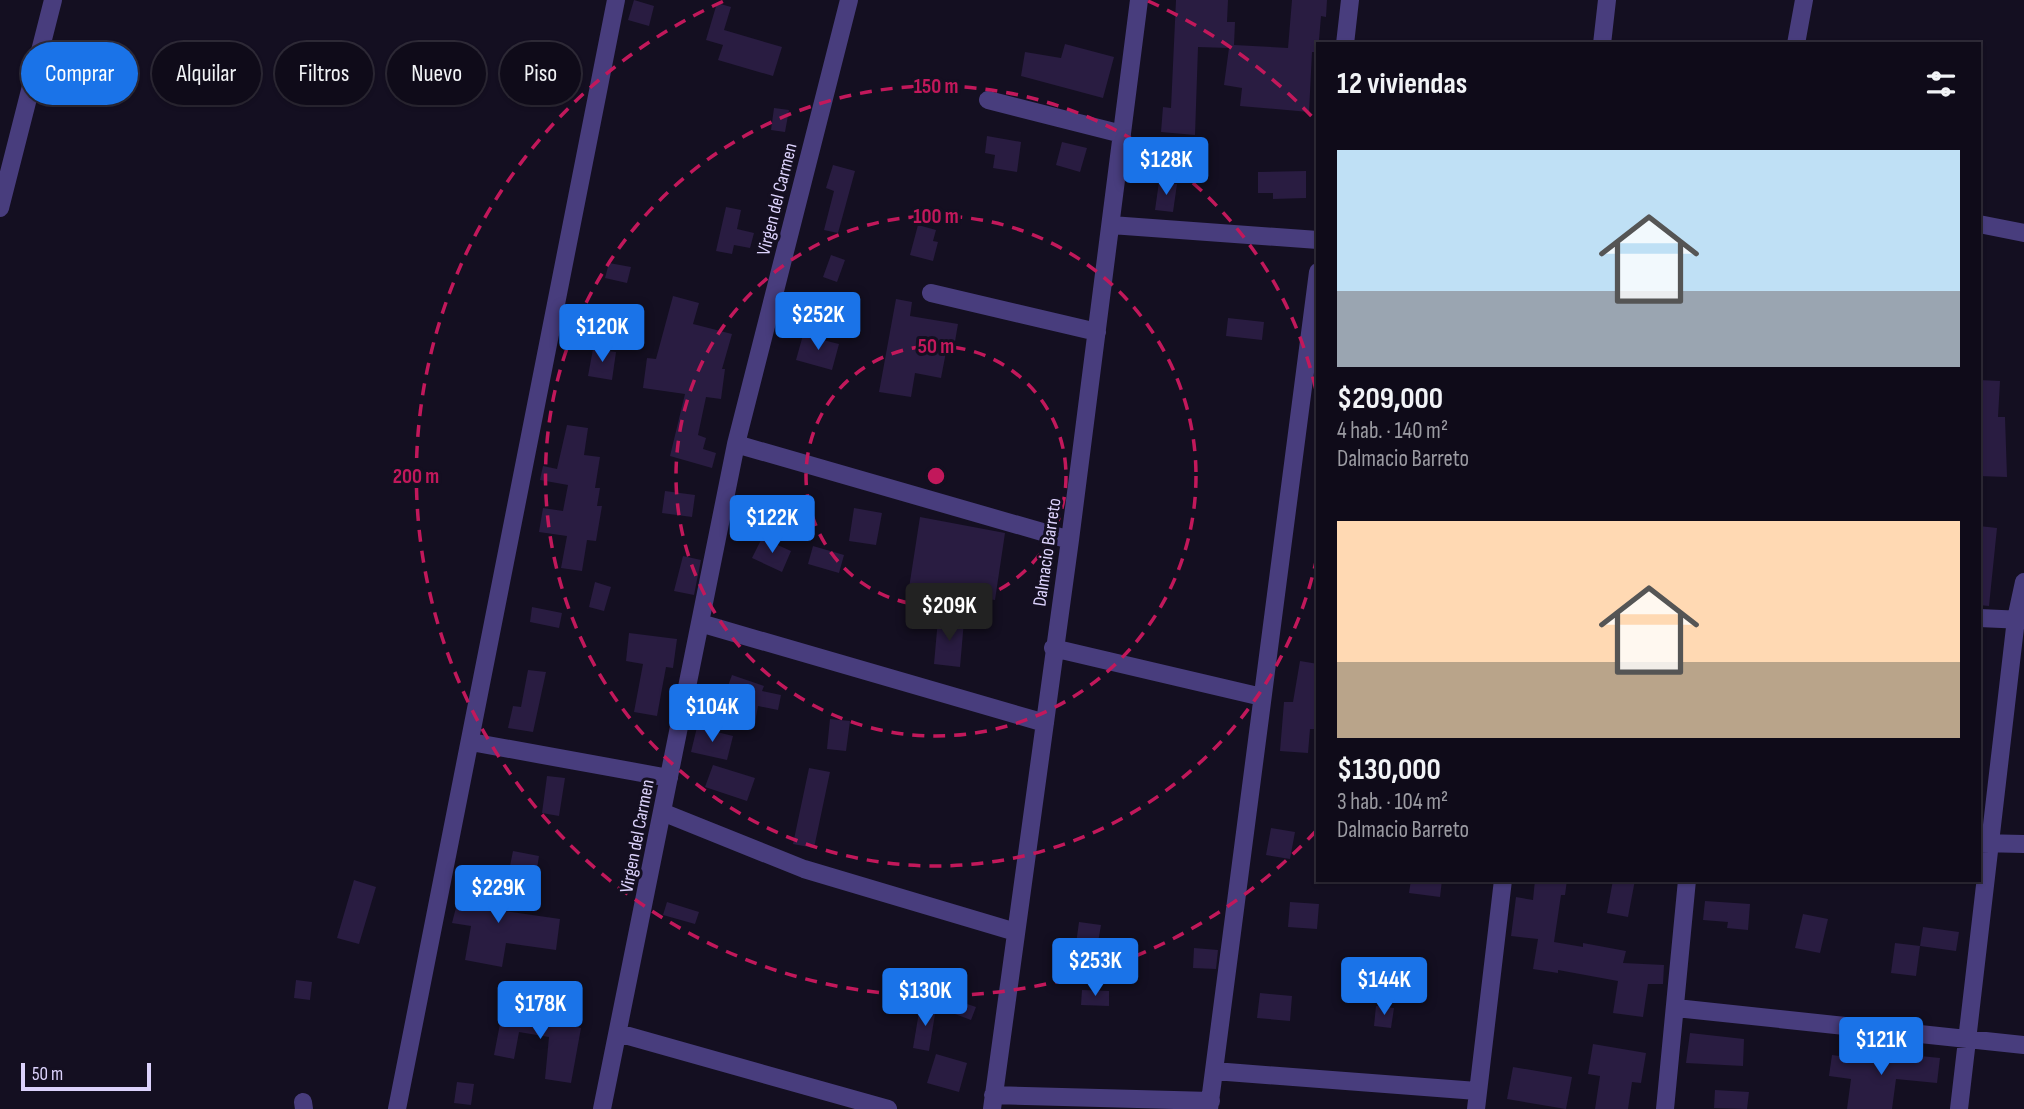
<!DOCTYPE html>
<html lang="es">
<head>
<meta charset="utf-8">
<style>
	body { margin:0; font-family:"Sofia Sans Condensed",sans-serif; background:#181422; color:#f1f3f6; height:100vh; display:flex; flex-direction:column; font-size:26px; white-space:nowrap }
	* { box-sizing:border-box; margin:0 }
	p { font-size:23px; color:#9b9ba2 }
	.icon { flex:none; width:38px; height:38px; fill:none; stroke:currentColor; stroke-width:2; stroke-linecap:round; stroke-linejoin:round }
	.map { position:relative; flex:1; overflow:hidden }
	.side { position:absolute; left:1316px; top:42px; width:665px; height:840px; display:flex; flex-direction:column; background:#0f0b19; border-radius:0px; box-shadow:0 2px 5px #0004,0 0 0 2px #2f2b38 }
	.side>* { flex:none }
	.top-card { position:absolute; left:21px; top:42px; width:665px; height:63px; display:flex; gap:14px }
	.scale { position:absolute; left:21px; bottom:18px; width:130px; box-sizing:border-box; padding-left:7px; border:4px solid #dcd2fc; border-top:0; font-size:19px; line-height:24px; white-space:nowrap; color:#dcd2fc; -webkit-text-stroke:5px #140f21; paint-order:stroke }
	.price { position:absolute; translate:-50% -60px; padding:0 16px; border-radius:7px; background:#1a73e8; color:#fff; font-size:23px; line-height:46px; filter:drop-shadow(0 2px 4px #0008) }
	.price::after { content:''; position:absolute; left:50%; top:42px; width:21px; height:16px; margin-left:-10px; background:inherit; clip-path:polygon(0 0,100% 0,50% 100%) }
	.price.active { background:#222; color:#fff }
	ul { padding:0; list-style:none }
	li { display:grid; align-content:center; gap:14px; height:371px; padding:0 21px }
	li span { display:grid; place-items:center; height:217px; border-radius:0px; color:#555 }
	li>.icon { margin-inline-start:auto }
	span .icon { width:126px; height:126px; fill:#fffc; stroke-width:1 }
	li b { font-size:30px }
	h2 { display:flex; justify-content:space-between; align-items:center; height:84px; padding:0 21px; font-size:30px }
	.chip { padding:0 24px; border-radius:32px; background:#0f0b19; box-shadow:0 2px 5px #0004,0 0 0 2px #2f2b38; font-size:24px; line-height:63px }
	.chip.active { background:#1a73e8; color:#fff }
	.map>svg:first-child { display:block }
</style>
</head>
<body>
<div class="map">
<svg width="2024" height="1109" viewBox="0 0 2024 1109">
	<rect width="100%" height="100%" fill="#140f21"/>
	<!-- building -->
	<path fill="#291c41" d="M634,0L654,6L649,26L628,20Z
		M1176,0H1228L1227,22H1235L1234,45L1288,48L1292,0H1327L1326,17L1321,16L1318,52H1312L1309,112L1240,106L1242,88L1224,85L1229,48L1198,47L1195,135L1161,132L1163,107L1171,108Z
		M717,3L731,7L724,30L782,47L773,76L718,60L723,45L706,40Z
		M1065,44L1114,57L1103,98L1021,76L1025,52L1061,58Z
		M774,108L789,110L785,132L771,130Z
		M987,136L1021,142L1017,172L993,168L995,155L985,153Z
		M1062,142L1087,148L1080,172L1056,165Z
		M833,165L855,171L838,233L824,230L834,191L826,188Z
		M1306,171V198L1273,199V193H1258V172Z
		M1159,182L1177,184L1173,212L1155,210Z
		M726,207L741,210L737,229L754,233L750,248L734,245L732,254L716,251Z
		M918,225L936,230L933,241L938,242L933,261L910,255Z
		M831,255L845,260L837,282L823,277Z
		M609,263L631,267L627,283L605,278Z
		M673,296L699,303L693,324L732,334L722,369H725L721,399L706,397L698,435L706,438L703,449L716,453L712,468L670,456L685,394L643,388L647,358L656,359Z
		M896,299L912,302L910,316L958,324L953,353L946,352L941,378L915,373L911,397L879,392Z
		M1228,318L1264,322L1262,340L1226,336Z
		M803,335L839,344L832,370L796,360Z
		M593,349L616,352L612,380L588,376Z
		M1979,380L2000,381L1998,417H2005L2007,477L1979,476Z
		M567,425L588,428L584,455L600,457L595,488H600L597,506H602L596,541L587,540L582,571L561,568L567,536L539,532L543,508L563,511L568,485L540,480L543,466L557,469Z
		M665,491L695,495L692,517L662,513Z
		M854,508L882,513L876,545L849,541Z
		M920,517L1005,533L995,600L909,588Z
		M1979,526L1997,528L1989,606L1979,605Z
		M762,538L791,551L782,572L752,558Z
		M813,546L844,555L839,573L808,564Z
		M683,556L701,560L694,595L674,591Z
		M595,582L611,587L604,611L589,607Z
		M532,607L562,613L559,628L530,622Z
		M938,619L964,621L960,667L934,664Z
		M629,633L677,639L673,668L666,667L657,716L634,712L643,664L626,661Z
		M1300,661L1318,664V729H1310L1308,753L1280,751L1284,702H1293Z
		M528,670L546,672L533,732L508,728L513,706L521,707Z
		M732,675L764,686L762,691L781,695L778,710L758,706L754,728L727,724L732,696L725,694Z
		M830,719L850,721L846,751L827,749Z
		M697,727L733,736L727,760L691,752Z
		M713,765L755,778L747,801L705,787Z
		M809,768L830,772L814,848L793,844Z
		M547,776L565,778L559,816L542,813Z
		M1271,828L1295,832L1290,859L1266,855Z
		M513,851L539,856L535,881L508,876Z
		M466,869L487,873L483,908L560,919L556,950L506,943L502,967L465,960L471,926L452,923Z
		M354,880L376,887L359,944L337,938Z
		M1411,880H1442L1440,897L1409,893Z
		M1535,880H1567L1565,895H1561L1554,942L1583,947V943L1626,951L1623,963L1664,965L1663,984H1648L1643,1017L1613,1013L1618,981L1558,970V973L1533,969L1538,939L1511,936L1516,897L1533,900Z
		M1613,880H1635L1628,917L1607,913Z
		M1705,901L1750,904L1748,930L1727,928L1728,922L1703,920Z
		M667,902L699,912L695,924L663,915Z
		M1290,902L1319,904L1317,929L1288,927Z
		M1803,914L1828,919L1820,953L1795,948Z
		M1079,922L1101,925L1097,948L1076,944Z
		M1923,927L1959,932L1956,951L1920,946Z
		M1895,943L1920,946L1916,976L1891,973Z
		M1194,948L1218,950L1216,969L1193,968Z
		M943,971L966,979L958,1001L976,1007L971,1020L931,1005Z
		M296,980L312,982L310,1000L294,998Z
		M1082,990L1109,991V1006L1081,1005Z
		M1260,993L1292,996L1290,1021L1257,1018Z
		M504,1003L524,1007L522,1014L581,1028L571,1083L545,1079L549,1037L519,1032L514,1059L494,1055Z
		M920,1006L936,1008L929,1051L913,1048Z
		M1376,1006L1394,1008L1391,1028L1374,1026Z
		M1690,1033L1744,1039L1743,1066L1686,1063Z
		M1593,1044L1646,1053L1641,1083L1632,1082L1628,1109H1595L1600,1076L1588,1074Z
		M1855,1052L1900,1059V1054L1940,1058L1937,1083L1896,1079L1892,1109H1847L1851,1079L1829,1076L1832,1055L1854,1058Z
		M936,1054L967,1063L959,1092L927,1083Z
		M1513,1067L1572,1077L1566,1109L1507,1099Z
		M457,1082L474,1084L471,1105L454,1103Z
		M1715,1090L1749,1092L1747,1109L1714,1108Z"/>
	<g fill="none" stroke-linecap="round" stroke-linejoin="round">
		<!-- minor -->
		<path stroke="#483d7d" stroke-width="18" d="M1345,44L1350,0
			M1602,44L1607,0
			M1796,44L1804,0
			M988,100L1122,134
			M0,208L53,0
			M1979,224L2024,233
			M1111,225L1318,240
			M931,293L1097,332
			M736,444L1070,540
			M1979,618L2024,620
			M700,623L1045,723
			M1053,648L1262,697
			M471,742L669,778
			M662,812L804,869L1016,932
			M1979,843L2024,844
			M1676,1008L2024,1045
			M618,1033L888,1109
			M1214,1071L1477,1091
			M993,1095L1211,1101
			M303,1102L304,1109
			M397,1109L616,0
			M602,1109L736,444L849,0
			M992,1109L1070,540L1139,0
			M1209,1109L1318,272
			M1476,1109L1503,880
			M1665,1109L1687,880
			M1959,1109L2016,619L2024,582"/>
	</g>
	<!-- distance rings -->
	<g fill="none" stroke="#c2185b" stroke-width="3.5" stroke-dasharray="12 9">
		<circle cx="936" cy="476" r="130"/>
		<circle cx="936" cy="476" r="260"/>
		<path d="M1317 557A390 390 0 1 1 1317 395"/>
		<path d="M1316 831A520 520 0 1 1 724 1M1148 1A520 520 0 0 1 1316 121"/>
	</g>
	<g text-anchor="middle" stroke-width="6" stroke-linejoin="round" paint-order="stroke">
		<!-- street labels -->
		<g font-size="19" fill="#dcd2fc" stroke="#140f21">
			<text transform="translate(776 199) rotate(-76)" y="7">Virgen del Carmen</text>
			<text transform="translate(1046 552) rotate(-82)" y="7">Dalmacio Barreto</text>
			<text transform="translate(636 836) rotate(-79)" y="7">Virgen del Carmen</text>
		</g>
	</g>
	<circle cx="936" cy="476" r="10" fill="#c2185b" stroke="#140f21" stroke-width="3.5"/>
	<g font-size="21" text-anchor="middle" font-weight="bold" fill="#c2185b" stroke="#140f21" stroke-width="6" stroke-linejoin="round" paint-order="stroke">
		<text x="936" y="93">150 m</text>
		<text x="936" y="223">100 m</text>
		<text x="936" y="353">50 m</text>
		<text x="416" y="483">200 m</text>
	</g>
</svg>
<div class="scale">50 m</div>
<b class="price" style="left:1166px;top:197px">$128K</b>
<b class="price" style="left:818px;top:352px">$252K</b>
<b class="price" style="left:602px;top:364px">$120K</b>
<b class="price" style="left:772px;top:555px">$122K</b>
<b class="price active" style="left:949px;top:643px">$209K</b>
<b class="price" style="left:712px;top:744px">$104K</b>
<b class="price" style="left:498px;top:925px">$229K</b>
<b class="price" style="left:1095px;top:998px">$253K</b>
<b class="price" style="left:1384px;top:1017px">$144K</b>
<b class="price" style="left:925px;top:1028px">$130K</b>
<b class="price" style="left:540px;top:1041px">$178K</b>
<b class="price" style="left:1881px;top:1077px">$121K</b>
<div class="top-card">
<a class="chip active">Comprar</a>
<a class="chip">Alquilar</a>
<a class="chip">Filtros</a>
<a class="chip">Nuevo</a>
<a class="chip">Piso</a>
</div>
<section class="side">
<h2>12 viviendas<svg class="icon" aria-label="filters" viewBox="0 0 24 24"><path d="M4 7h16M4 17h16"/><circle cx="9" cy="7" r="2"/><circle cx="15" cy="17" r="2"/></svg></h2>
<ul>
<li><span style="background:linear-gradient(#bfe0f5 65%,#9aa5b1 0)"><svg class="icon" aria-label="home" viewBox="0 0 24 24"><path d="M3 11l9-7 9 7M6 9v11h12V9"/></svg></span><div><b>$209,000</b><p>4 hab. · 140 m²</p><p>Dalmacio Barreto</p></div></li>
<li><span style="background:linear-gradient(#ffd9b3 65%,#b9a48a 0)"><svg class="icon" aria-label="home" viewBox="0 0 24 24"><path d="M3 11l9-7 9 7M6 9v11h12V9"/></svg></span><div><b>$130,000</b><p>3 hab. · 104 m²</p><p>Dalmacio Barreto</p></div></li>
</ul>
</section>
</div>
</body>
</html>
